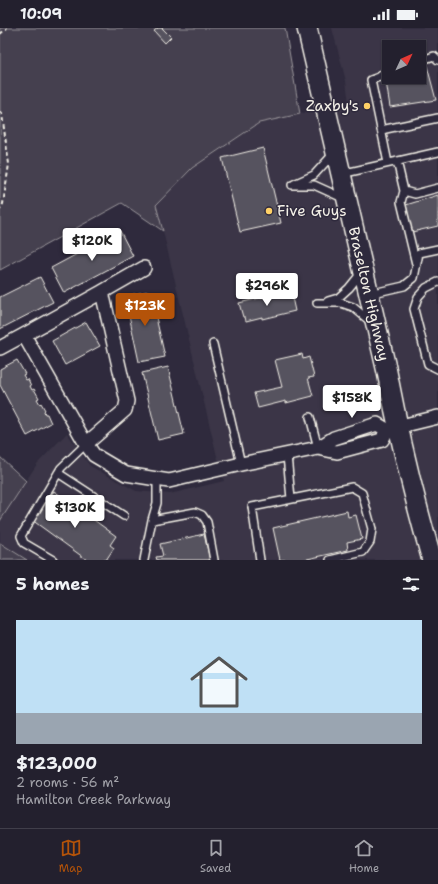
<!DOCTYPE html>
<html lang="en">
<head>
<meta charset="utf-8">
<style>
	body { margin:0; font-family:"Shantell Sans",sans-serif; background:#2b2836; color:#f1f3f6; height:100vh; display:flex; flex-direction:column; font-size:15px; white-space:nowrap }
	* { box-sizing:border-box; margin:0 }
	p { font-size:13px; color:#a3a3aa }
	.icon { flex:none; width:22px; height:22px; fill:none; stroke:currentColor; stroke-width:2; stroke-linecap:round; stroke-linejoin:round }
	.map { position:relative; height:532px; overflow:hidden }
	.side { display:flex; flex-direction:column; background:#23202e; flex:1 }
	.side>* { flex:none }
	.needle { width:26px; rotate:46deg }
	.buttons { position:absolute; left:382px; top:12px; display:grid; gap:8px }
	.buttons a { display:grid; place-items:center; width:44px; height:44px; border-radius:0px; background:#23202e; box-shadow:0 1px 3px #0004,0 0 0 1px #403e4a; font-size:20px }
	.price { position:absolute; translate:-50% -34px; padding:0 9px; border-radius:4px; background:#fff; color:#222; font-size:13px; line-height:26px; filter:drop-shadow(0 1px 2px #0008) }
	.price::after { content:''; position:absolute; left:50%; top:24px; width:12px; height:9px; margin-left:-6px; background:inherit; clip-path:polygon(0 0,100% 0,50% 100%) }
	.price.on { background:#b45309; color:#fff }
	ul { padding:0; list-style:none }
	li { display:grid; align-content:center; gap:8px; height:212px; padding:0 16px }
	li span { display:grid; place-items:center; height:124px; border-radius:0px; color:#555 }
	li>.icon { margin-inline-start:auto }
	span .icon { width:72px; height:72px; fill:#fffc; stroke-width:1 }
	li b { font-size:17px }
	h2 { display:flex; justify-content:space-between; align-items:center; height:48px; padding:0 16px; font-size:17px }
	.status { display:flex; justify-content:space-between; align-items:center; height:28px; padding:0 20px; background:#23202e; direction:ltr }
	.status svg { height:11px; fill:currentColor }
	.menu { display:flex; justify-content:space-around; align-items:center; height:56px; border-top:1px solid #403e4a; background:#23202e; font-size:11px; color:#a3a3aa }
	.menu a { display:grid; justify-items:center; gap:2px }
	.menu .on { color:#b45309 }
	.map>svg:first-child { display:block }
</style>
</head>
<body>
<div class="status"><b>10:09</b><svg viewBox="0 0 49 12"><path d="M0 12V9h3v3zM5 12V6h3v6zM10 12V3h3v9zM15 12V0h3v12zM26 1h20v11H26zM47 4h2v5h-2z"/></svg></div>
<div class="map">
<svg width="438" height="532" viewBox="0 0 438 532">
	<rect width="100%" height="100%" fill="#2f2a3d"/>
	<filter id="ink" filterUnits="userSpaceOnUse"><feTurbulence type="fractalNoise" baseFrequency=".025" numOctaves="2"/><feDisplacementMap in="SourceGraphic" scale="8" xChannelSelector="R" yChannelSelector="G"/><feConvolveMatrix kernelMatrix="1 2 1 2 8 2 1 2 1" color-interpolation-filters="sRGB"/></filter>
	<g filter="url(#ink)">
		<!-- built -->
		<path fill="#3b3647" fill-rule="evenodd" d="M332,0H438V532H27L0,515V493L37,436L67,405L90,438L136,463L170,466L224,453L217,428L163,203L156,177L192,140L259,95L349,75L346,53ZM389,19H419V49H389Z"/>
		<!-- green -->
		<path fill="#454050" stroke="#9c989c" d="M0,0H285L300,86L259,95L192,140L156,177L163,203L122,175L0,242Z
			M0,429L26,453L0,493Z
			M0,515L27,532H0Z"/>
		<!-- building -->
		<path fill="#56525f" stroke="#f4f1e8" d="M158,0H162L171,9L165,15L154,3Z
			M427,38L436,72L390,79L385,47L389,46V49H419V40Z
			M263,120L281,195L240,204L222,130Z
			M438,167V198L412,204L406,177Z
			M120,203L133,228L64,265L51,240Z
			M40,249L53,274L0,301V269Z
			M150,263L165,329L139,334L125,268Z
			M280,265L281,268L291,265L295,283L262,291V289L246,293L245,289H243L239,275Z
			M86,294L100,318L65,337L52,313Z
			M302,326L303,331L309,329L314,349L308,350L313,368L286,375V373L258,380L254,365L282,359L275,332Z
			M17,332L25,346L23,347L26,352L28,351L31,358H30L32,362L34,361L39,370L37,371L40,376L41,375L45,382L44,383L45,386H47L51,395L27,408L0,357V341Z
			M168,339L184,406L158,412L142,345Z
			M54,463L116,508L110,517L114,520L106,532H87L32,492Z
			M347,483L348,489L356,487L362,511L347,514L348,522L303,532H280L273,500Z
			M204,506L210,532H157L156,529L163,528L160,516Z"/>
		<g fill="none" stroke-linecap="round" stroke-linejoin="round">
			<!-- lane casing -->
			<g stroke="#f4f1e8" stroke-width="10">
				<path id="lane" d="M419,33L434,28L438,32
					M381,102L438,90
					M397,133L404,163L415,166L438,160
					M388,135L371,52L379,49L389,41
					M341,146L438,124
					M294,156L314,147L334,125
					M292,157H314L345,171
					M404,163L401,174L416,236
					M438,254L426,260L418,269L414,281L428,336L438,341
					M369,266L404,258L414,250L419,225L438,221
					M328,273L338,270L349,260L362,244
					M317,275H341L353,279L371,294
					M213,316L241,436
					M310,389L318,420
					M287,427L291,471
					M58,445L124,488
					M152,492L195,484L202,487L207,494L214,532
					M53,532L24,515L21,508L61,440L86,416
					M144,532L152,492L157,475V451
					M260,532L252,479L352,459L362,465L372,501L370,514L363,524L330,532"/>
			</g>
			<!-- street casing -->
			<g stroke="#f4f1e8" stroke-width="16">
				<path id="street" d="M102,264L144,240
					M0,320L24,307
					M86,416L125,382L127,373L102,264L24,307L86,416L94,427L126,446L169,453L241,436L318,420L334,410L377,396L387,402
					M318,420L337,424L382,412L387,402L397,399L438,389"/>
			</g>
			<!-- secondary casing -->
			<g stroke="#f4f1e8" stroke-width="22">
				<g id="secondary">
					<path id="s1" d="M307,0L387,344C399,407 414,470 432,532"/>
				</g>
			</g>
			<!-- path -->
			<path stroke="#f4f1e8" stroke-width="2" stroke-dasharray="4 3" stroke-linecap="butt" d="M0,6L7,0
				M0,84L2,86L4,101L9,136L3,176L0,182"/>
			<!-- lane -->
			<use href="#lane" stroke="#2f2a3d" stroke-width="7"/>
			<!-- street -->
			<use href="#street" stroke="#2f2a3d" stroke-width="13"/>
			<!-- secondary -->
			<use href="#secondary" stroke="#2f2a3d" stroke-width="19"/>
		</g>
	</g>
	<!-- markers -->
	<g fill="#ffd166" stroke="#2f2a3d" stroke-width="1.5">
		<circle cx="367" cy="78" r="4"/>
		<circle cx="269" cy="183" r="4"/>
	</g>
	<g text-anchor="middle" stroke-width="3" stroke-linejoin="round" paint-order="stroke">
		<!-- poi labels -->
		<g font-size="15" fill="#f4f1e8" stroke="#2f2a3d" text-anchor="end">
			<text x="359" y="83">Zaxby's</text>
			<text x="277" y="188" text-anchor="start">Five Guys</text>
		</g>
		<!-- street labels -->
		<g font-size="15" fill="#f4f1e8" stroke="#2f2a3d">
			<text dy="5" stroke="none"><textPath href="#s1" startOffset="273">Braselton Highway</textPath></text>
		</g>
	</g>
</svg>
<div class="buttons">
<a><svg class="needle" viewBox="-14 -14 28 28"><path d="M0-13l5 13h-10z" fill="#e53935"/><path d="M0 13l5-13h-10z" fill="#a3a3aa"/></svg></a>
</div>
<b class="price" style="left:92px;top:234px">$120K</b>
<b class="price" style="left:267px;top:279px">$296K</b>
<b class="price on" style="left:145px;top:299px">$123K</b>
<b class="price" style="left:352px;top:391px">$158K</b>
<b class="price" style="left:75px;top:501px">$130K</b>
</div>
<section class="side">
<h2>5 homes<svg class="icon" aria-label="filters" viewBox="0 0 24 24"><path d="M4 7h16M4 17h16"/><circle cx="9" cy="7" r="2"/><circle cx="15" cy="17" r="2"/></svg></h2>
<ul>
<li><span style="background:linear-gradient(#bfe0f5 75%,#9aa5b1 0)"><svg class="icon" aria-label="home" viewBox="0 0 24 24"><path d="M3 11l9-7 9 7M6 9v11h12V9"/></svg></span><div><b>$123,000</b><p>2 rooms · 56 m²</p><p>Hamilton Creek Parkway</p></div></li>
</ul>
</section>
<nav class="menu">
<a class="on"><svg class="icon" aria-label="map" viewBox="0 0 24 24"><path d="M3 6l6-2 6 2 6-2v14l-6 2-6-2-6 2zM9 4v14M15 6v14"/></svg>Map</a>
<a><svg class="icon" aria-label="saved" viewBox="0 0 24 24"><path d="M7 4h10v16l-5-4-5 4z"/></svg>Saved</a>
<a><svg class="icon" aria-label="home" viewBox="0 0 24 24"><path d="M3 11l9-7 9 7M6 9v11h12V9"/></svg>Home</a>
</nav>
</body>
</html>
